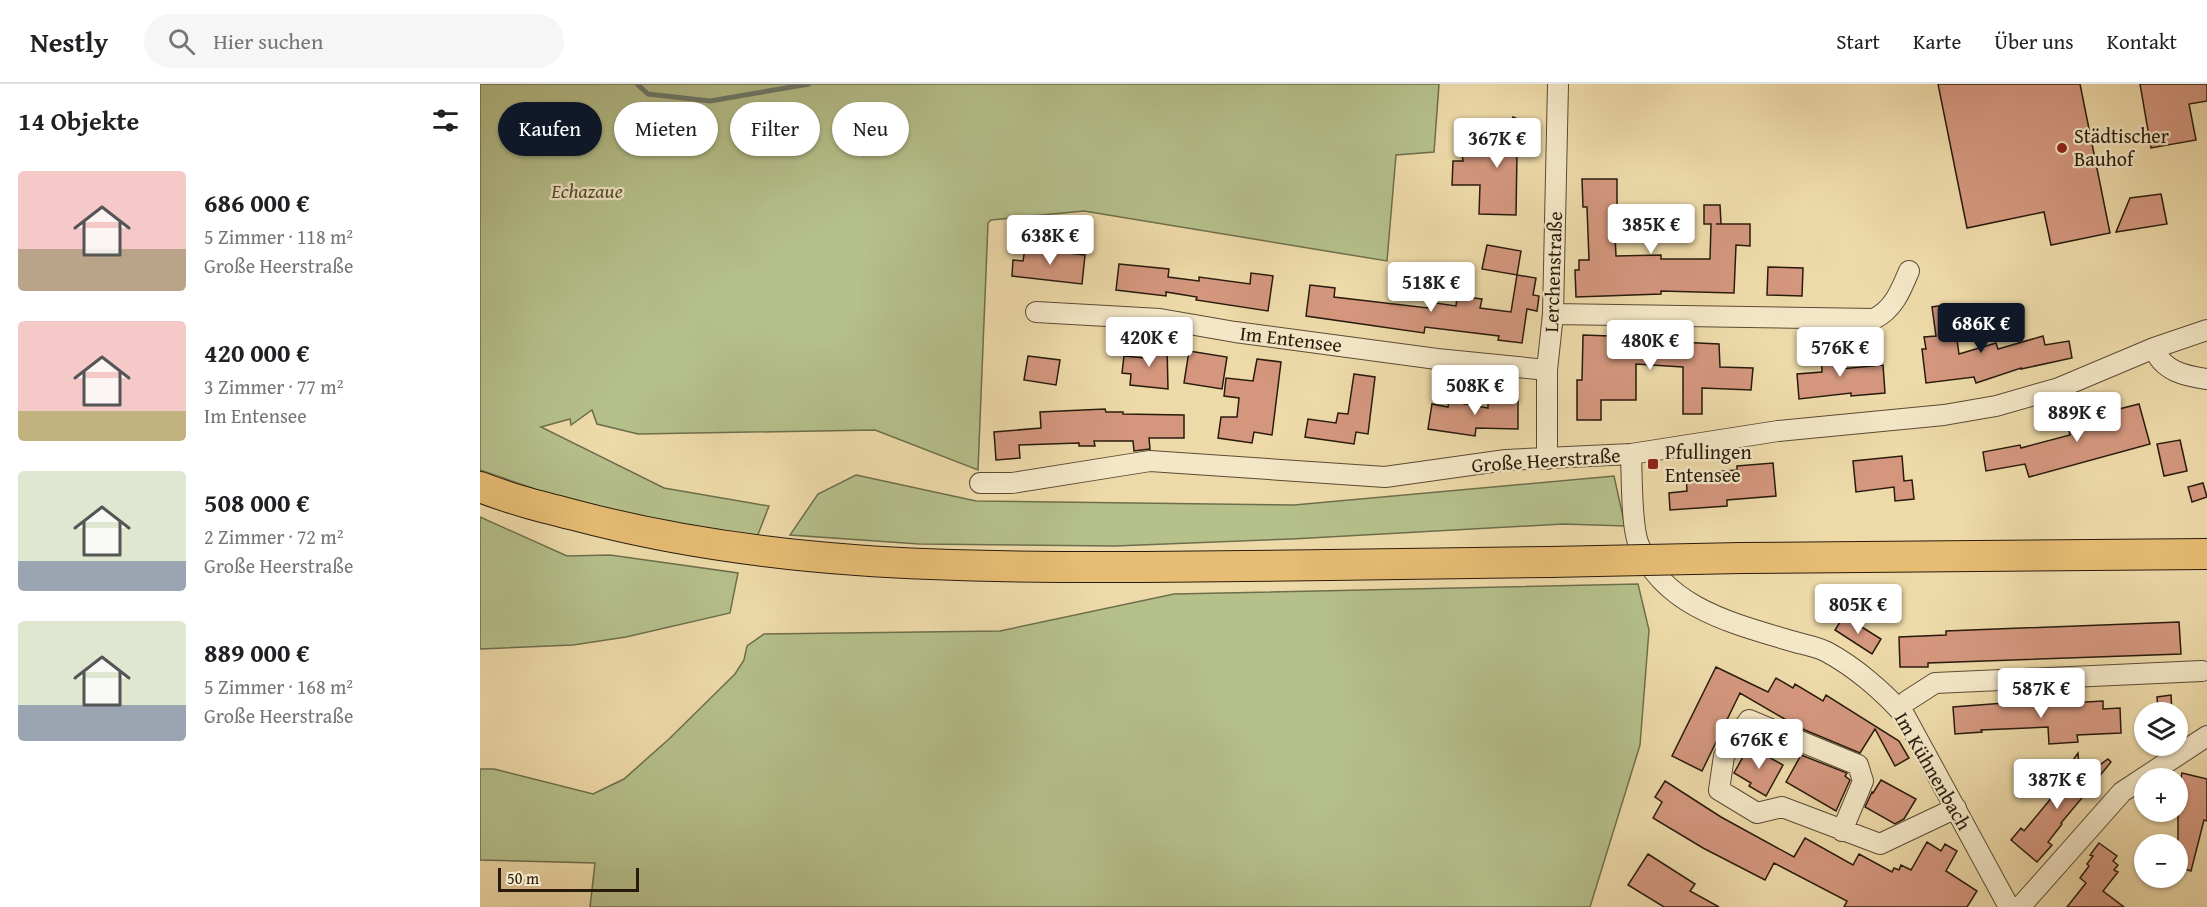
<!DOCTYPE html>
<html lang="de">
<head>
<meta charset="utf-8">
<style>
	body { margin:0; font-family:"Gentium Book Plus",serif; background:#f6f6f6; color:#202124; height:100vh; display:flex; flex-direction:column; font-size:22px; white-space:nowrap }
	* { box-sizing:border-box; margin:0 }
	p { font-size:20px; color:#757577 }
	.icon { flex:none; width:33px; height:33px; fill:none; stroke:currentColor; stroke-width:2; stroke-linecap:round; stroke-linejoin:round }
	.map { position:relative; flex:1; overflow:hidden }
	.sheet { display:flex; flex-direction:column; background:#fff; width:480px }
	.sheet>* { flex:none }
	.guide { position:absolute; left:18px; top:18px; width:570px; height:54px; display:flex; gap:12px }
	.controls { position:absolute; left:1654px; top:618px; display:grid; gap:12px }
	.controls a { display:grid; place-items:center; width:54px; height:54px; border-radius:50%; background:#fff; box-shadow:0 2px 4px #0004; font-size:30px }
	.scale { position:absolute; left:18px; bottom:15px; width:141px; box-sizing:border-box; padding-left:6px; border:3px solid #281b0c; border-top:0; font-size:16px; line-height:21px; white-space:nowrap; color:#281b0c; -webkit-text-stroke:4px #f4e7c7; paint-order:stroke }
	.price { position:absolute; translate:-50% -51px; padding:0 14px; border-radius:6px; background:#fff; color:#222; font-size:20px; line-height:39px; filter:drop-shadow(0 2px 3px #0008) }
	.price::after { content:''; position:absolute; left:50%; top:36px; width:18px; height:14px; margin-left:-9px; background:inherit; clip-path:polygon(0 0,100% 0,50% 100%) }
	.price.active { background:#111827; color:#fff }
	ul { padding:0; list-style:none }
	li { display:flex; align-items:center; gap:18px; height:150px; padding:0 18px }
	li span { display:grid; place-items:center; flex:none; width:168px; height:120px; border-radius:6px; color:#555 }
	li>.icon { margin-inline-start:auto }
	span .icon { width:72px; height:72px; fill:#fffc; stroke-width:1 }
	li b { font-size:26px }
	h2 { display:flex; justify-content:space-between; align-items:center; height:72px; padding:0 18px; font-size:26px }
	.tag { padding:0 21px; border-radius:27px; background:#fff; box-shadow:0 2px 4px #0004; font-size:21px; line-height:54px }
	.tag.active { background:#111827; color:#fff }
	header { display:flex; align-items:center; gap:36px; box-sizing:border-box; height:84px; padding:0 30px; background:#fff; border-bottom:2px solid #e0e0e0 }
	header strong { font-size:28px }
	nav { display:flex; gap:33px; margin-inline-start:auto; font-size:21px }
	.search { width:420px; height:54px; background:#f6f6f6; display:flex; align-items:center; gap:15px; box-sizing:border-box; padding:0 21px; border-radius:33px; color:#757577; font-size:22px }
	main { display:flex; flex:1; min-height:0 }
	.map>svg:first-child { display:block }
</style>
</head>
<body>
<header>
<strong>Nestly</strong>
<div class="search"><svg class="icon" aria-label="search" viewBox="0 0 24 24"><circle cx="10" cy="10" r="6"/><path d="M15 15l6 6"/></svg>Hier suchen</div>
<nav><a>Start</a><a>Karte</a><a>Über uns</a><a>Kontakt</a></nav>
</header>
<main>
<section class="sheet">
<h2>14 Objekte<svg class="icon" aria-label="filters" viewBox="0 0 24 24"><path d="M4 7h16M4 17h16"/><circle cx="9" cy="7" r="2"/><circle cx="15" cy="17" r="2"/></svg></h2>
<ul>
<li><span style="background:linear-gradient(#f6c9c9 65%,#b9a48a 0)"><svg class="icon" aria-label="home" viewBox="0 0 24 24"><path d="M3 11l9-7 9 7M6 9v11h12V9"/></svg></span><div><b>686 000 €</b><p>5 Zimmer · 118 m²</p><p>Große Heerstraße</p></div></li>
<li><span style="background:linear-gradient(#f6c9c9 75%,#c2b280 0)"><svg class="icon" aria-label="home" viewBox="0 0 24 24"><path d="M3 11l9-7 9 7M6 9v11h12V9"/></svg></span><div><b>420 000 €</b><p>3 Zimmer · 77 m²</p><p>Im Entensee</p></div></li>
<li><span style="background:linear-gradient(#dfe7d0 75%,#9aa5b1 0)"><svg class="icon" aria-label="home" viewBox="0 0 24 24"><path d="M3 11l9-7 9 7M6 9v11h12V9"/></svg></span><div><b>508 000 €</b><p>2 Zimmer · 72 m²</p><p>Große Heerstraße</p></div></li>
<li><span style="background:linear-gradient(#dfe7d0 70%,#9aa5b1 0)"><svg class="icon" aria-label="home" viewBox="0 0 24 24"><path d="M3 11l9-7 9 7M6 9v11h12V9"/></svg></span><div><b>889 000 €</b><p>5 Zimmer · 168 m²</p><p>Große Heerstraße</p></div></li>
</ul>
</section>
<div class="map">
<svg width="1727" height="823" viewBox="0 0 1727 823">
	<rect width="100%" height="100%" fill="#eedaa9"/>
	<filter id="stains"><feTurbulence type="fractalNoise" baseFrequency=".00333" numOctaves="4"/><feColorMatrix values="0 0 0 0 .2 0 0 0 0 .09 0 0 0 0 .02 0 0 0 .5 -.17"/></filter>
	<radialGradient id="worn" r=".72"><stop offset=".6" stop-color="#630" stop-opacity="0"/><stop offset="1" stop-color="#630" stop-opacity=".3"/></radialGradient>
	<!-- green -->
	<path fill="#b5c08b" stroke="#6e6e4c" stroke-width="1.5" d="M0,0H959L954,68L916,71L907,177L604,127L511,136L508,139L498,386L395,346L158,350L117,340L112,326L91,341L90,335L61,343L184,404L289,422L277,453L127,430L0,386Z
		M376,391L496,417L814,421L1134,392L1145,442L1083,440L812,455L635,462L439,460L310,451L338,410Z
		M0,433L87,472L130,471L258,489L250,529L146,553L93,561L0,565Z
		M1158,500L1169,546L1160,661L1110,823H110L115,779L0,776V685H14L113,710L144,695L189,655L255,590L264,576L267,562L284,550L520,547L694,510Z"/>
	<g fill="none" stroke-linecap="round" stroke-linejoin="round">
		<!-- stream -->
		<path stroke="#6c7a6d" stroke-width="5" d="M157,0L168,10L230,17L329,0"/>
	</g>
	<!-- building -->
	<path fill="#d4977e" stroke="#281b0c" stroke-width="1.5" d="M1458,0H1600L1630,149L1571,161L1564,128L1487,144Z
		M1660,0H1727V17L1709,20L1716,56L1671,64Z
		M1033,33L1042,37L1054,36L1052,69H1037L1036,131L999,130L1000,101H972L973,77H983L982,71L1019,67V40L1030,39Z
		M1102,95H1137V131H1134L1136,172L1181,171V175H1230L1231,140H1224V121H1240L1241,140H1236H1270V162L1256,161L1254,209L1181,207V210L1096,213L1095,186H1099V176H1109L1107,123H1103Z
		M1681,110L1687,140L1636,148L1650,114Z
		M1007,161L1041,167L1037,191L1002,185Z
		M545,164L605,171L602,200L532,192L533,176L543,177Z
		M639,180L689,185L688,193L719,197V193L770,200L771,189L793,192L788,227L716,216L717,213L686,208V212L636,206Z
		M1288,183L1323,184L1322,212L1287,211Z
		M1037,191L1056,194L1053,211L1059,212L1057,227L1047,225L1042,259L1018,256L1019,252L945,243L944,249L826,232L830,201L855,204L854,213L948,224L949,218L976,222L977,212L1002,215L1000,224L1031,228Z
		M1472,220L1479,270L1516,259L1518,265L1563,252L1565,261L1589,257L1592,274L1541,285V284L1496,299L1494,293L1446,299L1442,265H1446L1444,253L1456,252L1452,223Z
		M1103,251L1156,253V256L1239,260L1240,283L1273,284L1271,306L1222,304V330H1203V283L1156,280V316H1121V336H1097V296H1102Z
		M1357,258L1360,285L1403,281L1405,309L1371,312V309L1319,315L1317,290L1342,288L1341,260Z
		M667,259L687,261L688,305L650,301L651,290L642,289L644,272L665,274Z
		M709,267L747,273L742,305L704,299Z
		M548,272L580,276L576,301L544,296Z
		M777,275L801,278L792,351L774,348L772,359L738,354L741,333H757L759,314L744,312L746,294L773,297Z
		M874,290L895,293L888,350L876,348L874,360L825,353L828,335L856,339L858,329L868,330Z
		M1008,313L1038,314V345L996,344L995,352L948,345L952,320L968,323L969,317L1008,324Z
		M1659,320L1670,360L1549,393L1545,380L1506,387L1503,368L1540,361L1541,364L1590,351L1587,338Z
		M625,325L626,328H643V330L704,331V354H669L670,365L654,367L653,357H614L615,362H599V359L539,361L540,374L516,376L514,348L561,344L560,328Z
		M1700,356L1707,387L1684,392L1677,360Z
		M1422,372L1424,397L1432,396L1434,415L1415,417L1414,403L1376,408L1373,377Z
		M1293,379L1296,412L1247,416V422L1190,426L1189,409L1207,407L1206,390L1257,386V382Z
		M1723,399L1727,413L1712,418L1708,403Z
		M1364,532L1401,555L1392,570L1355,546Z
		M1699,538L1701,570L1448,579V583H1420L1419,553L1466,551V547Z
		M1236,583L1288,608L1296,594L1313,604L1315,600L1343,617L1346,611L1419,657L1429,674L1415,682L1395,645L1380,669L1320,644L1260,609L1222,687L1192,672Z
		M1691,611L1692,628H1678L1677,613Z
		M1550,617V621L1623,617V625L1640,624L1641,649L1597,651L1598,658L1569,660L1568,643L1501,646L1502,648L1475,650L1473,623Z
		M1269,662L1303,681L1286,712L1269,702L1271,699L1254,689Z
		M1598,669L1600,695L1628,675L1631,678L1613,700L1610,713L1606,709L1581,739L1582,740L1568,758L1572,761L1557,778L1531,756L1541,744L1544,747L1588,694L1583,690Z
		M1321,671L1367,689L1365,692L1370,696L1356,727L1306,698Z
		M1702,689L1727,695V737L1724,736L1711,787L1698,783V707Z
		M1401,696L1436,715L1424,735L1415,740L1385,723L1392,708L1393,709Z
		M1185,697L1241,733L1314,773L1325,754L1373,781L1379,770L1412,788L1414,784L1419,786L1421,781L1431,786L1447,758L1461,767L1465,760L1477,767L1466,787L1497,807L1487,823H1364L1367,817L1294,779L1285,796L1223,764L1173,734L1182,718L1175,713Z
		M1619,759L1637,772L1633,777L1638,781L1634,786L1638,788L1623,807L1644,823H1587L1606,799L1600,794L1609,782L1607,780L1613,772L1610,771Z
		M1168,770L1215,800L1210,807L1239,823H1184L1148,801Z"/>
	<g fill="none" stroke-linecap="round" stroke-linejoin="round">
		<!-- minor casing -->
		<g stroke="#5a4b33" stroke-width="22">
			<path id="minor" d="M556,228L680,235L755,248L957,275L1067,286
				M1073,230L1394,235C1414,225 1421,206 1429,187
				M1674,264C1682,287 1705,292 1727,295
				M1151,370C1152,391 1151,443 1159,461C1183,522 1251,539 1308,556C1320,560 1336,562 1347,568C1375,583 1404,608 1425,632L1529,823
				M1067,375V286L1073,230L1078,0
				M500,399H532L670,377L905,393L1026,376L1151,370L1298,347L1464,331L1516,322L1579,304L1674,264L1727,246
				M1419,625L1427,617L1455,599L1722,587
				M1362,747L1383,697L1378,681L1269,636L1244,672L1239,706L1277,729L1302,723L1400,760L1476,724
				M1540,823L1642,708L1727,652"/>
		</g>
		<!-- primary casing -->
		<g stroke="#281b0c" stroke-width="32">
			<path id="primary" d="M0,403C30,415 62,423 94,431C281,481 471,484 664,483C799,482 935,480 1070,478
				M1261,474L1727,470"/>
		</g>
		<!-- minor -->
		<use href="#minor" stroke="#f4e7c7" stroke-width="20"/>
		<!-- primary -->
		<use href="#primary" stroke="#e7bd74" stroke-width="30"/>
		<!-- primary-bridge casing -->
		<g stroke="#281b0c" stroke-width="32" stroke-linecap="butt">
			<path id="primary-bridge" d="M1070,478L1261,474"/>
		</g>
		<!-- primary-bridge -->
		<use href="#primary-bridge" stroke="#e7bd74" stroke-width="30"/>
	</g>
	<!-- markers -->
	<g fill="#8f2418" stroke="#f4e7c7" stroke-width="2">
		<circle cx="1582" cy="64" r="6"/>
		<rect x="1167" y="374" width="12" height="12" rx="3"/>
	</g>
	<g text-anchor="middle" stroke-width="4.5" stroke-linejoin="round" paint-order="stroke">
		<!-- poi labels -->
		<g font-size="20" fill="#281b0c" stroke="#f4e7c7" text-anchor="start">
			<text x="1594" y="59">Städtischer<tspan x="1594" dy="23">Bauhof</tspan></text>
			<text x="1185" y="375">Pfullingen<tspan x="1185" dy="23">Entensee</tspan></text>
		</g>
		<!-- park labels -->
		<g font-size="20" font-style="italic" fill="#524d32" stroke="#f4e7c7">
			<text x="107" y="114">Echazaue</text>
		</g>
		<!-- street labels -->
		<g font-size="20" fill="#281b0c" stroke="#f4e7c7">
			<text transform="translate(1073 188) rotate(-88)" y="7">Lerchenstraße</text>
			<text transform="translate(811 255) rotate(7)" y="7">Im Entensee</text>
			<text transform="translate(1066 376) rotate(-4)" y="7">Große Heerstraße</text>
			<text transform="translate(1453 687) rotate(60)" y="7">Im Kühnenbach</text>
		</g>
	</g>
	<rect width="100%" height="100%" filter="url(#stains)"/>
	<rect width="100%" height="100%" fill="url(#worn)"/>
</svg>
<div class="controls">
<a><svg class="icon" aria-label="layers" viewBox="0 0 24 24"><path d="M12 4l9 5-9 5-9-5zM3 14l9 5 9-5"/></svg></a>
<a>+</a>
<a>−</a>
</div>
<div class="scale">50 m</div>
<b class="price" style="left:1017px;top:85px">367K €</b>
<b class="price" style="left:1171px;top:171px">385K €</b>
<b class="price" style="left:570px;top:182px">638K €</b>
<b class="price" style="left:951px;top:229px">518K €</b>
<b class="price active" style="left:1501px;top:270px">686K €</b>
<b class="price" style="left:669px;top:284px">420K €</b>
<b class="price" style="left:1170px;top:287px">480K €</b>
<b class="price" style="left:1360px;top:294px">576K €</b>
<b class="price" style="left:995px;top:332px">508K €</b>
<b class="price" style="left:1597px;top:359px">889K €</b>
<b class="price" style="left:1378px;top:551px">805K €</b>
<b class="price" style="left:1561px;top:635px">587K €</b>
<b class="price" style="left:1279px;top:686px">676K €</b>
<b class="price" style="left:1577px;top:726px">387K €</b>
<div class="guide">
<a class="tag active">Kaufen</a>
<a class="tag">Mieten</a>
<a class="tag">Filter</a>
<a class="tag">Neu</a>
</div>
</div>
</main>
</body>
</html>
